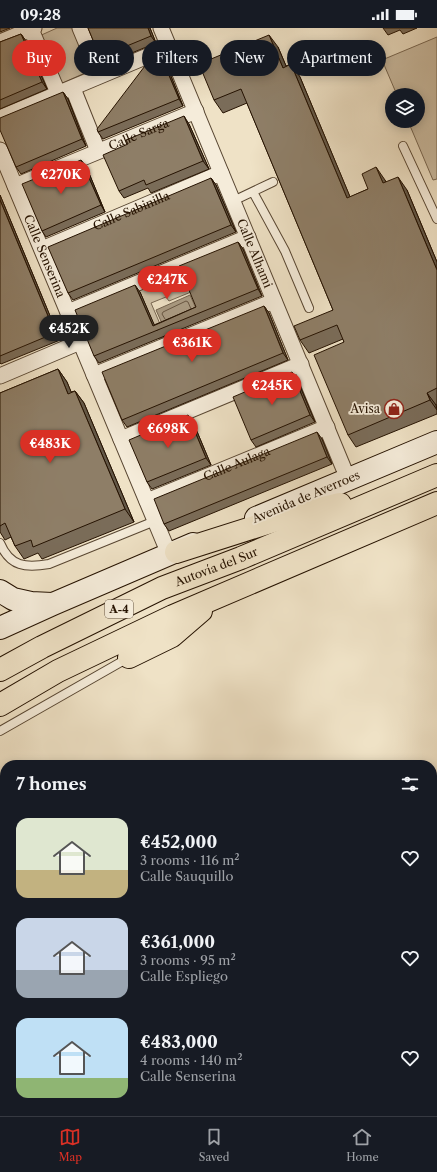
<!DOCTYPE html>
<html lang="en">
<head>
<meta charset="utf-8">
<style>
	body { margin:0; font-family:"Libre Caslon Text",serif; background:#242831; color:#f1f3f6; height:100vh; display:flex; flex-direction:column; font-size:15px; white-space:nowrap }
	* { box-sizing:border-box; margin:0 }
	p { font-size:13px; color:#9ea1a6 }
	.icon { flex:none; width:22px; height:22px; fill:none; stroke:currentColor; stroke-width:2; stroke-linecap:round; stroke-linejoin:round }
	.map { position:relative; flex:1; overflow:hidden }
	.side { position:absolute; left:0px; top:732px; width:437px; height:356px; display:flex; flex-direction:column; background:#171b24; border-radius:16px 16px 0 0; box-shadow:0 2px 10px #0003 }
	.side>* { flex:none }
	.hud { position:absolute; left:12px; top:12px; width:413px; height:36px; display:flex; gap:8px }
	.tools { position:absolute; left:385px; top:60px; display:grid; gap:8px }
	.tools a { display:grid; place-items:center; width:40px; height:40px; border-radius:50%; background:#171b24; box-shadow:0 2px 10px #0003; font-size:20px }
	.price { position:absolute; translate:-50% -34px; padding:0 9px; border-radius:14px; background:#d93025; color:#fff; font-size:13px; line-height:26px; filter:drop-shadow(0 1px 2px #0008) }
	.price::after { content:''; position:absolute; left:50%; top:24px; width:12px; height:9px; margin-left:-6px; background:inherit; clip-path:polygon(0 0,100% 0,50% 100%) }
	.price.on { background:#222; color:#fff }
	ul { padding:0; list-style:none }
	li { display:flex; align-items:center; gap:12px; height:100px; padding:0 16px }
	li span { display:grid; place-items:center; flex:none; width:112px; height:80px; border-radius:12px; color:#555 }
	li>.icon { margin-inline-start:auto }
	span .icon { width:48px; height:48px; fill:#fffc; stroke-width:1 }
	li b { font-size:17px }
	h2 { display:flex; justify-content:space-between; align-items:center; height:48px; padding:0 16px; font-size:17px }
	.chip { padding:0 14px; border-radius:18px; background:#171b24; box-shadow:0 2px 10px #0003; font-size:14px; line-height:36px }
	.chip.on { background:#d93025; color:#fff }
	.status { display:flex; justify-content:space-between; align-items:center; height:28px; padding:0 20px; background:#171b24; direction:ltr }
	.status svg { height:11px; fill:currentColor }
	.tabs { display:flex; justify-content:space-around; align-items:center; height:56px; border-top:1px solid #363941; background:#171b24; font-size:11px; color:#9ea1a6 }
	.tabs a { display:grid; justify-items:center; gap:2px }
	.tabs .on { color:#d93025 }
	.map>svg:first-child { display:block }
</style>
</head>
<body>
<div class="status"><b>09:28</b><svg viewBox="0 0 49 12"><path d="M0 12V9h3v3zM5 12V6h3v6zM10 12V3h3v9zM15 12V0h3v12zM26 1h20v11H26zM47 4h2v5h-2z"/></svg></div>
<div class="map">
<svg width="437" height="1088" viewBox="0 0 437 1088">
	<rect width="100%" height="100%" fill="#efe2c6"/>
	<filter id="stains"><feTurbulence type="fractalNoise" baseFrequency=".005" numOctaves="4"/><feColorMatrix values="0 0 0 0 .2 0 0 0 0 .09 0 0 0 0 .02 0 0 0 .5 -.17"/></filter>
	<radialGradient id="worn" r=".72"><stop offset=".6" stop-color="#630" stop-opacity="0"/><stop offset="1" stop-color="#630" stop-opacity=".3"/></radialGradient>
	<!-- green -->
	<path fill="#cdbfa5" stroke="#796853" d="M57,0H76L94,41L58,57L37,9Z
		M437,9V151L433,152L408,93H418V67H397L382,32Z
		M182,243L191,264L169,273L166,269L151,275L163,303L172,300L174,305L159,311L138,261Z"/>
	<!-- water -->
	<path fill="#aa9b83" stroke="#75644f" d="M190,267L198,285L164,300L156,282Z"/>
	<g fill="none" stroke-linecap="round" stroke-linejoin="round">
		<!-- shore -->
		<path stroke="#685642" stroke-width="1" d="M165,291L162,286L163,284L186,273L188,274L191,281"/>
		<!-- lane casing -->
		<g stroke="#584632" stroke-width="10">
			<path id="lane" d="M403,118L437,191
				M253,164L285,223L309,280
				M233,173L273,154
				M0,515C10,539 26,540 49,536L155,493
				M0,703L128,630"/>
		</g>
		<!-- street casing -->
		<g stroke="#584632" stroke-width="17">
			<g id="street">
				<path d="M80,0L98,43"/>
				<path id="s1" d="M161,0L348,451"/>
				<path d="M33,6L56,60"/>
				<path d="M0,14L34,0"/>
				<path d="M74,63L96,118"/>
				<path d="M0,90L169,19"/>
				<path id="s2" d="M0,122L169,526"/>
				<path id="s3" d="M15,158L196,83"/>
				<path id="s4" d="M42,221L221,145"/>
				<path d="M68,284L248,209"/>
				<path d="M94,347L274,273"/>
				<path d="M0,348L80,314"/>
				<path d="M121,411L301,336"/>
				<path id="s5" d="M147,473L327,399"/>
			</g>
		</g>
		<!-- secondary casing -->
		<g stroke="#251201" stroke-width="24">
			<path id="secondary" d="M256,490L437,414
				M0,563L13,571L31,575L52,576
				M0,600L53,576L193,516"/>
		</g>
		<!-- highway casing -->
		<g stroke="#251201" stroke-width="24">
			<g id="highway">
				<path d="M176,524L286,489L340,476"/>
				<path d="M129,629L172,608L201,583"/>
				<path id="s6" d="M0,642L42,619L162,560L241,530L437,447"/>
				<path d="M0,677L58,643L173,588L437,475"/>
			</g>
		</g>
		<!-- lane -->
		<use href="#lane" stroke="#f5ecda" stroke-width="8"/>
		<!-- street -->
		<use href="#street" stroke="#f5ecda" stroke-width="15"/>
		<!-- secondary -->
		<use href="#secondary" stroke="#f5ecda" stroke-width="22"/>
		<!-- highway -->
		<use href="#highway" stroke="#efe2c6" stroke-width="22"/>
		<!-- rail -->
		<path stroke="#251201" stroke-width="3" stroke-dasharray="7 7" stroke-linecap="butt" d="M0,1053L5,1060
			M0,1065L5,1071
			M14,1083L18,1088
			M23,1083L27,1088"/>
	</g>
	<!-- wall -->
	<path fill="#7a6c59" stroke="#251201" d="M0,0H10L0,4Z
		M88,0H150L156,15L105,36L100,29Z
		M383,0H417L403,6L400,2L388,7Z
		M21,6L26,13L47,61L0,81V14Z
		M278,19L286,38L291,36L300,49L350,169L368,161L385,152L386,154L407,162L437,234V377H436L437,380V386L356,419L348,407L344,314L343,311L309,325L300,312L333,282L247,75L223,85L214,72Z
		M164,31L183,78L103,111L98,104Z
		M63,64L68,71L86,118L21,146L16,139Z
		M189,96L209,141L151,165L148,160L124,170L119,163Z
		M86,138L105,184L46,209L42,203Z
		M211,150L216,157L236,204L73,272L68,265Z
		M0,167L60,312L1,336L0,335Z
		M238,214L243,221L262,268L99,335L94,328L140,264L154,297L196,279Z
		M264,278L269,285L288,332L127,399L122,392Z
		M58,341L67,354L71,364L75,363L84,375L134,494L42,531L38,525L24,531L15,518L11,509L5,512L0,504V365Z
		M297,351L315,394L256,419L251,412Z
		M188,387L193,394L211,437L152,461L147,454Z
		M322,411L332,436L169,503L164,496Z
		M0,858L5,871V955L0,957Z"/>
	<!-- shaded-wall -->
	<path fill="#635848" stroke="#251201" d="M148,0H150L156,15L151,8Z
		M21,6L26,13L47,61L42,54Z
		M269,7L278,19L292,52L283,40Z
		M159,24L164,31L183,78L179,71Z
		M291,36L300,49L356,183L347,170Z
		M63,64L68,71L86,118L82,111Z
		M184,88L189,96L209,141L203,133Z
		M81,132L86,138L105,184L101,177Z
		M376,139L385,152L392,168L383,155Z
		M398,149L407,162L437,234V242Z
		M211,150L216,157L236,204L231,197Z
		M0,167L60,312L55,305L0,172Z
		M238,214L243,221L262,268L258,261Z
		M135,257L140,264L157,303L153,298Z
		M264,278L269,285L288,332L283,325Z
		M58,341L67,354L77,378L68,366Z
		M292,344L297,351L315,394L310,387Z
		M75,363L84,375L134,494L125,481Z
		M427,365L436,377L437,382L430,372Z
		M188,387L193,394L211,437L206,430Z
		M317,404L322,411L332,436L327,429Z
		M0,858L5,871V873L0,861Z"/>
	<!-- building -->
	<path fill="#8e7e67" stroke="#251201" d="M88,0H148L151,8L100,29Z
		M21,6L42,54L0,72V14Z
		M269,7L283,40L291,36L347,170L368,161L362,146L376,139L383,155L398,149L437,242V360L427,365L430,372L348,407L314,327L344,314L337,297L300,312L294,298L333,282L241,61L214,72L199,36Z
		M159,24L179,71L98,104L97,101L154,26Z
		M63,64L82,111L16,139L0,102V90Z
		M184,88L203,133L146,157L144,152L119,163L103,127L128,116L126,112Z
		M81,132L101,177L42,203L22,156Z
		M211,150L231,197L68,265L48,219Z
		M0,172L55,305L0,328Z
		M238,214L258,261L94,328L75,282L135,257L153,298L196,279L179,238Z
		M264,278L283,325L122,392L102,344Z
		M58,341L68,366L75,363L125,481L33,519L31,512L15,518L5,495L0,498V365Z
		M292,344L310,387L251,412L233,369Z
		M188,387L206,430L147,454L129,412Z
		M317,404L327,429L164,496L154,471Z
		M0,861L5,873V951L0,953Z"/>
	<!-- icons -->
	<defs>
		<g id="shop-ring" transform="scale(1)"><circle r="9.5" fill="#f5ecda" stroke="#8f2418" stroke-width="1.5"/><path d="M-5-2.5h2.3a2.7 3.5 0 0 1 5.4 0H5L5.5 6h-11ZM-1.5-2.5h3a1.5 2.3 0 0 0-3 0Z" fill="#8f2418"/></g>
	</defs>
	<g fill-rule="evenodd">
		<use href="#shop-ring" x="394" y="381"/>
	</g>
	<g text-anchor="middle" stroke-width="3.5" stroke-linejoin="round" paint-order="stroke">
		<!-- shield labels -->
		<rect fill="#f5ecda" stroke="#635342" stroke-width="1" x="105" y="572" width="28" height="18" rx="3"/>
		<g font-size="11" font-weight="bold" fill="#251201">
			<text x="119" y="585">A-4</text>
		</g>
		<!-- street labels -->
		<g font-size="12" fill="#251201" stroke="#f5ecda">
			<text dy="4" stroke="none"><textPath href="#s3" startOffset="134">Calle Sarga</textPath></text>
			<text dy="4" stroke="none"><textPath href="#s4" startOffset="97">Calle Sabinilla</textPath></text>
			<text dy="4" stroke="none"><textPath href="#s1" startOffset="244">Calle Alhami</textPath></text>
			<text dy="4" stroke="none"><textPath href="#s2" startOffset="115">Calle Senserina</textPath></text>
			<text dy="4" stroke="none"><textPath href="#s5" startOffset="97">Calle Aulaga</textPath></text>
			<text transform="translate(306 469) rotate(-23)" y="4">Avenida de Averroes</text>
			<text dy="4" stroke="none"><textPath href="#s6" startOffset="240">Autovía del Sur</textPath></text>
		</g>
		<!-- poi labels -->
		<g font-size="12" fill="#251201" stroke="#f5ecda" text-anchor="end">
			<text x="380" y="385">Avisa</text>
		</g>
	</g>
	<rect width="100%" height="100%" filter="url(#stains)"/>
	<rect width="100%" height="100%" fill="url(#worn)"/>
</svg>
<div class="tools">
<a><svg class="icon" aria-label="layers" viewBox="0 0 24 24"><path d="M12 4l9 5-9 5-9-5zM3 14l9 5 9-5"/></svg></a>
</div>
<b class="price" style="left:61px;top:167px">€270K</b>
<b class="price" style="left:167px;top:272px">€247K</b>
<b class="price on" style="left:69px;top:321px">€452K</b>
<b class="price" style="left:192px;top:335px">€361K</b>
<b class="price" style="left:272px;top:378px">€245K</b>
<b class="price" style="left:168px;top:421px">€698K</b>
<b class="price" style="left:50px;top:436px">€483K</b>
<div class="hud">
<a class="chip on">Buy</a>
<a class="chip">Rent</a>
<a class="chip">Filters</a>
<a class="chip">New</a>
<a class="chip">Apartment</a>
</div>
<section class="side">
<h2>7 homes<svg class="icon" aria-label="filters" viewBox="0 0 24 24"><path d="M4 7h16M4 17h16"/><circle cx="9" cy="7" r="2"/><circle cx="15" cy="17" r="2"/></svg></h2>
<ul>
<li><span style="background:linear-gradient(#dfe7d0 65%,#c2b280 0)"><svg class="icon" aria-label="home" viewBox="0 0 24 24"><path d="M3 11l9-7 9 7M6 9v11h12V9"/></svg></span><div><b>€452,000</b><p>3 rooms · 116 m²</p><p>Calle Sauquillo</p></div><svg class="icon" aria-label="heart" viewBox="0 0 24 24"><path d="M12 20l-8-8c-3-5 5-10 8-4 3-6 11-1 8 4z"/></svg></li>
<li><span style="background:linear-gradient(#c9d6e8 65%,#9aa5b1 0)"><svg class="icon" aria-label="home" viewBox="0 0 24 24"><path d="M3 11l9-7 9 7M6 9v11h12V9"/></svg></span><div><b>€361,000</b><p>3 rooms · 95 m²</p><p>Calle Espliego</p></div><svg class="icon" aria-label="heart" viewBox="0 0 24 24"><path d="M12 20l-8-8c-3-5 5-10 8-4 3-6 11-1 8 4z"/></svg></li>
<li><span style="background:linear-gradient(#bfe0f5 75%,#8fb573 0)"><svg class="icon" aria-label="home" viewBox="0 0 24 24"><path d="M3 11l9-7 9 7M6 9v11h12V9"/></svg></span><div><b>€483,000</b><p>4 rooms · 140 m²</p><p>Calle Senserina</p></div><svg class="icon" aria-label="heart" viewBox="0 0 24 24"><path d="M12 20l-8-8c-3-5 5-10 8-4 3-6 11-1 8 4z"/></svg></li>
</ul>
</section>
</div>
<nav class="tabs">
<a class="on"><svg class="icon" aria-label="map" viewBox="0 0 24 24"><path d="M3 6l6-2 6 2 6-2v14l-6 2-6-2-6 2zM9 4v14M15 6v14"/></svg>Map</a>
<a><svg class="icon" aria-label="saved" viewBox="0 0 24 24"><path d="M7 4h10v16l-5-4-5 4z"/></svg>Saved</a>
<a><svg class="icon" aria-label="home" viewBox="0 0 24 24"><path d="M3 11l9-7 9 7M6 9v11h12V9"/></svg>Home</a>
</nav>
</body>
</html>
